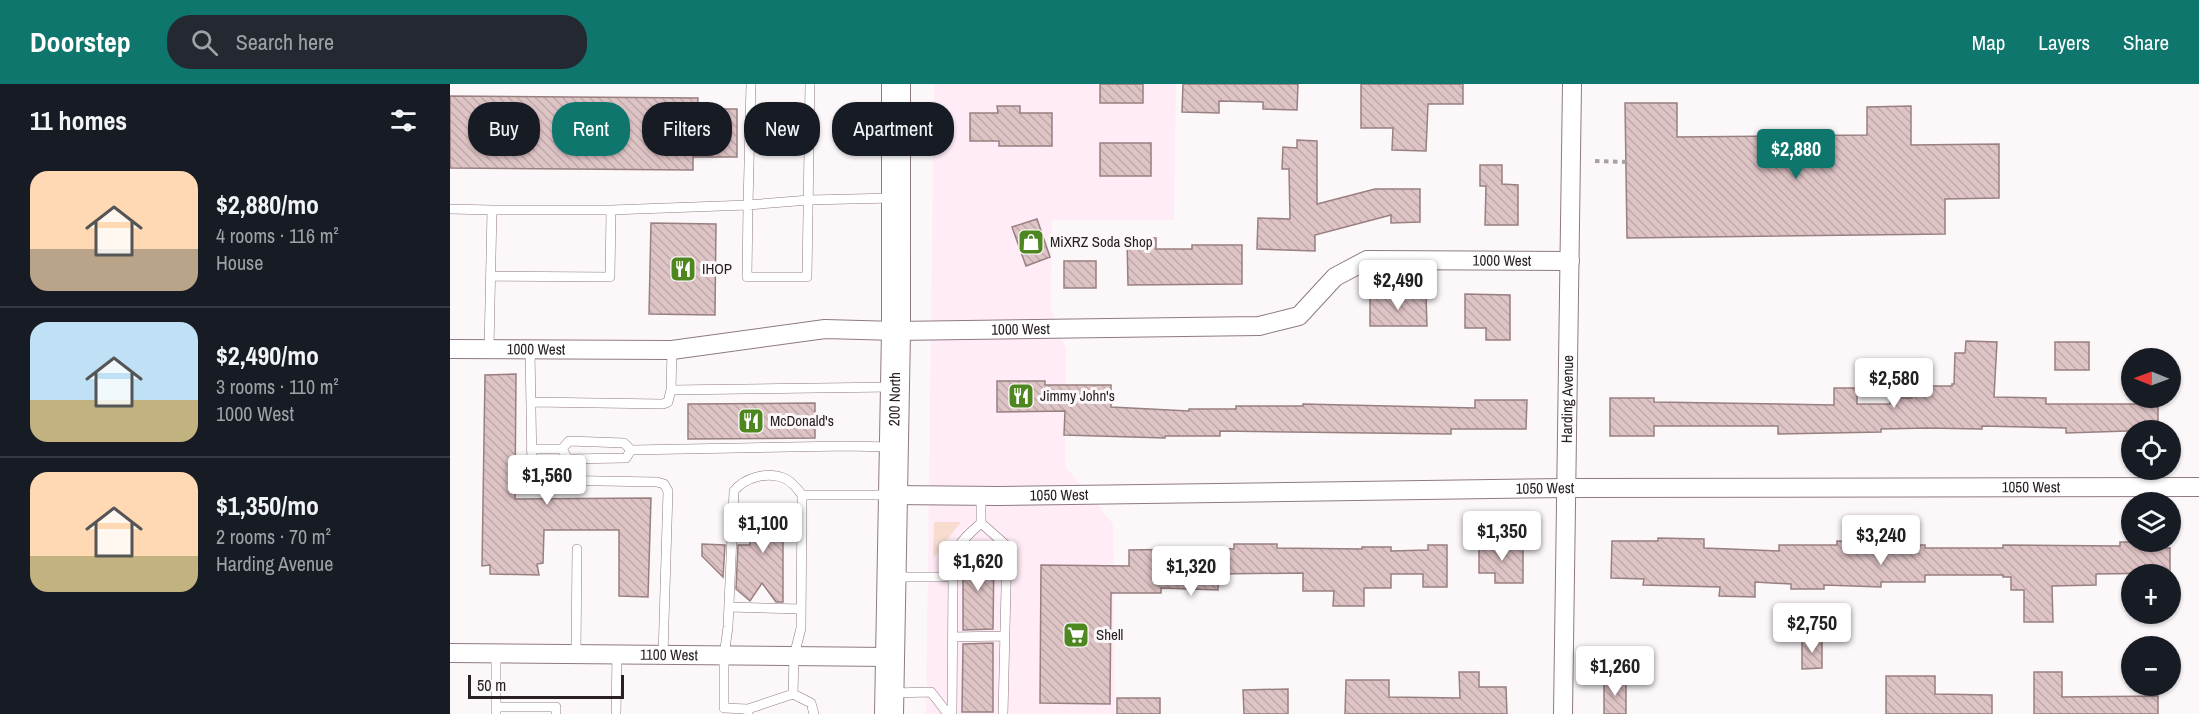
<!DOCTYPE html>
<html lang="en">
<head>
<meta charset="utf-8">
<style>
	body { margin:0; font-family:"Archivo Narrow",sans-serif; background:#242831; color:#f1f3f6; height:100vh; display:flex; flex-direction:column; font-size:22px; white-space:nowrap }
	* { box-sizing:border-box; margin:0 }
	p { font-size:20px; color:#9ea1a6 }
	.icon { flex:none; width:33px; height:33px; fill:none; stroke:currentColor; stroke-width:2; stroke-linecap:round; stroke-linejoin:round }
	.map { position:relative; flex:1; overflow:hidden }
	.drawer { display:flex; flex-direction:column; background:#171b24; width:450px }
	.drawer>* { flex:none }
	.banner { position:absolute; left:18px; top:18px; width:570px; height:54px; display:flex; gap:12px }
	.needle { width:39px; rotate:271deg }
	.controls { position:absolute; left:1671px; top:264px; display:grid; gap:12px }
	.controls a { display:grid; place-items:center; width:60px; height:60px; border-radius:50%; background:#171b24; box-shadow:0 2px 4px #0004; font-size:30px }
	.scale { position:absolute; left:18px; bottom:15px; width:156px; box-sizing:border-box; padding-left:6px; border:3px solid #292025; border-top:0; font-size:16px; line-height:21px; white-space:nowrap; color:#292025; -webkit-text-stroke:4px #fcf8fa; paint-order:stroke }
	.price { position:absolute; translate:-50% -51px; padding:0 14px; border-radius:6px; background:#fff; color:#222; font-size:20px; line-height:39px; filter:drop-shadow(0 2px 3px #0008) }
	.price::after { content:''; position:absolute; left:50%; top:36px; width:18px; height:14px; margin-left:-9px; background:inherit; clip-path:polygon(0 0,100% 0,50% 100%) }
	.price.selected { background:#0f766e; color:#fff }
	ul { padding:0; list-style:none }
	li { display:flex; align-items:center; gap:18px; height:150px; padding:0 30px }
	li+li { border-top:2px solid #363941 }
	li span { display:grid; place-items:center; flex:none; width:168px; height:120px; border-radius:18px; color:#555 }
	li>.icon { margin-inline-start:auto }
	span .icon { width:72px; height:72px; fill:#fffc; stroke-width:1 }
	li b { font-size:26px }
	h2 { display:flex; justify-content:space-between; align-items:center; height:72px; padding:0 30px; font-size:26px }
	.chip { padding:0 21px; border-radius:24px; background:#171b24; box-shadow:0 2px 4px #0004; font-size:21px; line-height:54px }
	.chip.selected { background:#0f766e; color:#fff }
	header { display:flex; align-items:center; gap:36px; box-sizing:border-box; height:84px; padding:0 30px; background:#0f766e; color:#fff }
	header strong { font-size:28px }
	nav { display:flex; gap:33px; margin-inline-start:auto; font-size:21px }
	.search { width:420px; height:54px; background:#242831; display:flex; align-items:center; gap:15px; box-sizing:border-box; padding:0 21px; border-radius:24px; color:#9ea1a6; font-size:22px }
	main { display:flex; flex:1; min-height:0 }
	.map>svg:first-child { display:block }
</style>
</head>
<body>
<header>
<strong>Doorstep</strong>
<div class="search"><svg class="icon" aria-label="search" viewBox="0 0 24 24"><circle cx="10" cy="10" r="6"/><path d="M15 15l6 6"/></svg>Search here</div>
<nav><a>Map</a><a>Layers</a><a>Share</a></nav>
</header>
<main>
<section class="drawer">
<h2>11 homes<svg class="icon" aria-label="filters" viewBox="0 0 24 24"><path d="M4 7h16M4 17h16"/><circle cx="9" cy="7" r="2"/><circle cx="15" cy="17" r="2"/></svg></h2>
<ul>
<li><span style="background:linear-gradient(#ffd9b3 65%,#b9a48a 0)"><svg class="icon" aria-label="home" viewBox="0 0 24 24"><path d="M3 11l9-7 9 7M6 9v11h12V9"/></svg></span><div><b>$2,880/mo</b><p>4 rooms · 116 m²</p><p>House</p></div></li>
<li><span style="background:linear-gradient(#bfe0f5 65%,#c2b280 0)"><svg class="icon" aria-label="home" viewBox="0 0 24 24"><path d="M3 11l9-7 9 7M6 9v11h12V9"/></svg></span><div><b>$2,490/mo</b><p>3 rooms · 110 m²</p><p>1000 West</p></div></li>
<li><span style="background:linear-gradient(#ffd9b3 70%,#c2b280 0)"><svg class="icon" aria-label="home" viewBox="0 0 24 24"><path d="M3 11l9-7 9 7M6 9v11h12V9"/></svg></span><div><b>$1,350/mo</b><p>2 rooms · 70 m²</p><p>Harding Avenue</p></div></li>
</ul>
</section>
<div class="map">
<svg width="1749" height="630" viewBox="0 0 1749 630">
	<defs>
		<pattern id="building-back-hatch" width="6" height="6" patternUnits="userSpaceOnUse" patternTransform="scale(1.5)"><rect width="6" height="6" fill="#dfc4c6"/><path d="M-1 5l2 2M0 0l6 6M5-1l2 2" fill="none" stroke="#bfa8aa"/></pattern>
	</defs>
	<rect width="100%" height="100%" fill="#fcf8fa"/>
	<!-- built -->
	<path fill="#ffecf6" d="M484,0H726L724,136H602L601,226L616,265L615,382L663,440L665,630H476Z"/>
	<!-- grass -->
	<path fill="#f8dcd0" d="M484,438H511L483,474Z"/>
	<!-- building -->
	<path fill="url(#building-back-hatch)" stroke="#987f80" stroke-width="1.5" d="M650,0H693V19H650Z
		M733,0H848L847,26L813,25V18L769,17V29L732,28Z
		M911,0H1013V20H978L976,67L942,66L943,44H911Z
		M0,12L248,14L247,25H287V73H243V86L0,84Z
		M1175,19H1227V53L1417,51V23L1461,22V61L1549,60V114L1495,115V150L1177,154Z
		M547,22H570V29H602V62H549V57H520V29H548Z
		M847,56L867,57V120L925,105H970V138L941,139V131L865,151V167L807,165L808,134L840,135L839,85H832L833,63L847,64Z
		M650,59H701V92H650Z
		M1030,81H1052V100L1068,101V141H1035L1036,102H1030Z
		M587,135L600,173L576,182L562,143Z
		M201,139L266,140L265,231L199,230Z
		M677,154H706V165H742V161H792V200L678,201Z
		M614,177H646V204H614Z
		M1015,210L1060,211V256H1036V244H1015Z
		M920,212H976L977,242H920Z
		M1516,257L1547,258L1544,313L1596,314V320H1708V346L1616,349V344L1532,342V345L1477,344L1431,345V348L1328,350V342H1204V352H1160V314H1204V318L1384,321V304H1407V320H1440V314H1462V302H1502V300H1504L1505,269H1515Z
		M1605,258H1639V286H1605Z
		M66,290L65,415L201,414L198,513L169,512V446H94L93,479L87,480L89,491L40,490V481L32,482L35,291Z
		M547,297H595V301H661V323L739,327V325H786V322H853V320L1025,324V316H1077L1076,345H1001V350L770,347V352H715V354L614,351L615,327L547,328Z
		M365,319V354L238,355V320Z
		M300,421H333V518H326L312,499L300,517L286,505L288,461H300Z
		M1208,454L1254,455V464L1329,467V461H1387V457L1418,458V461H1475V464H1553V461L1670,462V458H1703V464H1720V489L1646,490V501L1602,502L1603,538H1574V506H1561V493H1553V491H1475V498H1431V503L1374,501V505H1341V500L1305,498V513L1269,512L1270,503L1193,501L1194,495L1161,494L1162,457H1208Z
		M1029,459H1073V499H1045V489H1029Z
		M252,460L275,461L273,493L252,472Z
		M784,460H827V464L912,465V463H941V467L978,466V461H997V503H973V490H941V504H914V522H883L884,507H853V489L768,490V506L711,504V509H661L660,620L590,619L591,481L679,482V466L737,465V463L784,465Z
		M513,470H544L543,545L513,546Z
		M1352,556H1372V584L1352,585Z
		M543,559V628H512L513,560Z
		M1009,588H1029V603H1056L1057,630H895L896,596H939V613L1010,614Z
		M1584,588H1612V613L1708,612V630H1584Z
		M1436,592H1485V610L1542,611V630H1436Z
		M1154,595H1176V630H1154Z
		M838,605V630H794L793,606Z
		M667,614H710V630H667Z"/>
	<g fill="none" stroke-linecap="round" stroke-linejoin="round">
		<!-- service casing -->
		<g stroke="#8e7984" stroke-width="10">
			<path id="service" d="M301,0L298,121L359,116L443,114
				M0,125L42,126L39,265
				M42,126H161L298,121L297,193H357L360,0
				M41,192L160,193L161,126
				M80,265L82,384L87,393L96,396L207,398L214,400L218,407L213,571
				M221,306L442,303
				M81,318L213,320L218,318L221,306L222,266
				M81,365H112L119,357L174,359L181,366L396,362L441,363
				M112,365L118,375L176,374L181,366
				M352,411H439
				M531,439L557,462L553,630
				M444,493H503C504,462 509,459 531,439V412
				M279,523L351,525
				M503,553L555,552
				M46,569V623
				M126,570L127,465
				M442,609L481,608L498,630
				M298,625L343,610
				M46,630V623H106V630
				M166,630L167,571
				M298,630V625L274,624V572L278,543L284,407C294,394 317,387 334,394C341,397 347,404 352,411L351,544L344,572L343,610L361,619L364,630
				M502,630L503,493"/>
		</g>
		<!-- minor casing -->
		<g stroke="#8e7984" stroke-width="20">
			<g id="minor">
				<path id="s1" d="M0,265L222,266L375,245L446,247L809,242L849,232L885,193L917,176L1120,177"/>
				<path id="s2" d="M443,411L549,412L1117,404L1749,403"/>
				<path id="s3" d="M0,569L439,573"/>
				<path id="s4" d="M1113,630L1122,0"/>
			</g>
		</g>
		<!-- primary casing -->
		<g stroke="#8e7984" stroke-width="30">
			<g id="primary">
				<path id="s5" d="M439,630L446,247V0"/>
			</g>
		</g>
		<!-- path -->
		<path stroke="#a7a1a4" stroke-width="4" stroke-dasharray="4.5 4.5" stroke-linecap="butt" d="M1145,77L1176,78"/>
		<!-- service -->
		<use href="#service" stroke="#fff" stroke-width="9"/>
		<!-- minor -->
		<use href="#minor" stroke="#fff" stroke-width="18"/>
		<!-- primary -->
		<use href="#primary" stroke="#fff" stroke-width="28"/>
	</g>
	<!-- icons -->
	<defs>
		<g id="shop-square" transform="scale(1.35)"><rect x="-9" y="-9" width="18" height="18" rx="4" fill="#4e8620" stroke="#fcf8fa"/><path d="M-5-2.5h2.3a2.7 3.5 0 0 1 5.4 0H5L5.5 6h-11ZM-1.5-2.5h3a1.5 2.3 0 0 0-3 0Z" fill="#fff"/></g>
		<g id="restaurant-square" transform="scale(1.35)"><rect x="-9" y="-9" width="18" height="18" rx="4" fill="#4e8620" stroke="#fcf8fa"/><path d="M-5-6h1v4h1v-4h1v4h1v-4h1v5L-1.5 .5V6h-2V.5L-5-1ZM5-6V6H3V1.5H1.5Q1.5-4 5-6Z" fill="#fff"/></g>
		<g id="supermarket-square" transform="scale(1.35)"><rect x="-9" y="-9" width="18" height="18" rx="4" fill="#4e8620" stroke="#fcf8fa"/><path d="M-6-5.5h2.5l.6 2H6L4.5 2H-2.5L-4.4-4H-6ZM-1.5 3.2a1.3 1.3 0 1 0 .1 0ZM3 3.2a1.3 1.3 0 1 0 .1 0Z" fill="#fff"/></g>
	</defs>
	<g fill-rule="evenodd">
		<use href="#shop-square" x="581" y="158"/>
		<use href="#restaurant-square" x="233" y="185"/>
		<use href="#restaurant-square" x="571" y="312"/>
		<use href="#restaurant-square" x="301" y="337"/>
		<use href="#supermarket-square" x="626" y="551"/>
	</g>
	<g text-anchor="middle" stroke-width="6" stroke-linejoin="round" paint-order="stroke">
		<!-- poi labels -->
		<g font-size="15" fill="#292025" stroke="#fcf8fa" text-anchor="start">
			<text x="600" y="163">MiXRZ Soda Shop</text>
			<text x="252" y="190">IHOP</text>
			<text x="590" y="317">Jimmy John's</text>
			<text x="320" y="342">McDonald's</text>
			<text x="646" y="556">Shell</text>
		</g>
		<!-- street labels -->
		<g font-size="15" fill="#292025" stroke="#fcf8fa">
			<text dy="5" stroke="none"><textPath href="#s1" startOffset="1076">1000 West</textPath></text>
			<text dy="5" stroke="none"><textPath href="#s1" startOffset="572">1000 West</textPath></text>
			<text dy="5" stroke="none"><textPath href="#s1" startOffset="86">1000 West</textPath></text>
			<text dy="5" stroke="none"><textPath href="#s5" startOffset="315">200 North</textPath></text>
			<text dy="5" stroke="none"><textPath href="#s4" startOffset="315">Harding Avenue</textPath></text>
			<text dy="5" stroke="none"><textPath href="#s2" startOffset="1138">1050 West</textPath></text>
			<text dy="5" stroke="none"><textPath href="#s2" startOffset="652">1050 West</textPath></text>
			<text dy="5" stroke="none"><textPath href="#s2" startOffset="166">1050 West</textPath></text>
			<text dy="5" stroke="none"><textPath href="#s3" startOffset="219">1100 West</textPath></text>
		</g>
	</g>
</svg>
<div class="controls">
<a><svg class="needle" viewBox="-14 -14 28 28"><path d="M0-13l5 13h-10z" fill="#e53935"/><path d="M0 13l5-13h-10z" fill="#9ea1a6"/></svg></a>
<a><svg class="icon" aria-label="locate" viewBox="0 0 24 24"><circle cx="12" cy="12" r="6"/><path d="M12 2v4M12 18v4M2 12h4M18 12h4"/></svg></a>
<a><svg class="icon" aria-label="layers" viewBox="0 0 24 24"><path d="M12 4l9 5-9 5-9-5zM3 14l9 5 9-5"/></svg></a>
<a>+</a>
<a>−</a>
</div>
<div class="scale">50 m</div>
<b class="price selected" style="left:1346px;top:96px">$2,880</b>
<b class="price" style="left:948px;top:227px">$2,490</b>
<b class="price" style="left:1444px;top:325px">$2,580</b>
<b class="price" style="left:97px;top:422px">$1,560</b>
<b class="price" style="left:313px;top:470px">$1,100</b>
<b class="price" style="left:1052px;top:478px">$1,350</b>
<b class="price" style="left:1431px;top:482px">$3,240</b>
<b class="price" style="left:528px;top:508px">$1,620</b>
<b class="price" style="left:741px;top:513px">$1,320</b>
<b class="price" style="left:1362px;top:570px">$2,750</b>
<b class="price" style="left:1165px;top:613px">$1,260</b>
<div class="banner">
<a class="chip">Buy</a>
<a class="chip selected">Rent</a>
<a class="chip">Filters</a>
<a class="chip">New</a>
<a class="chip">Apartment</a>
</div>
</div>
</main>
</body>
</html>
